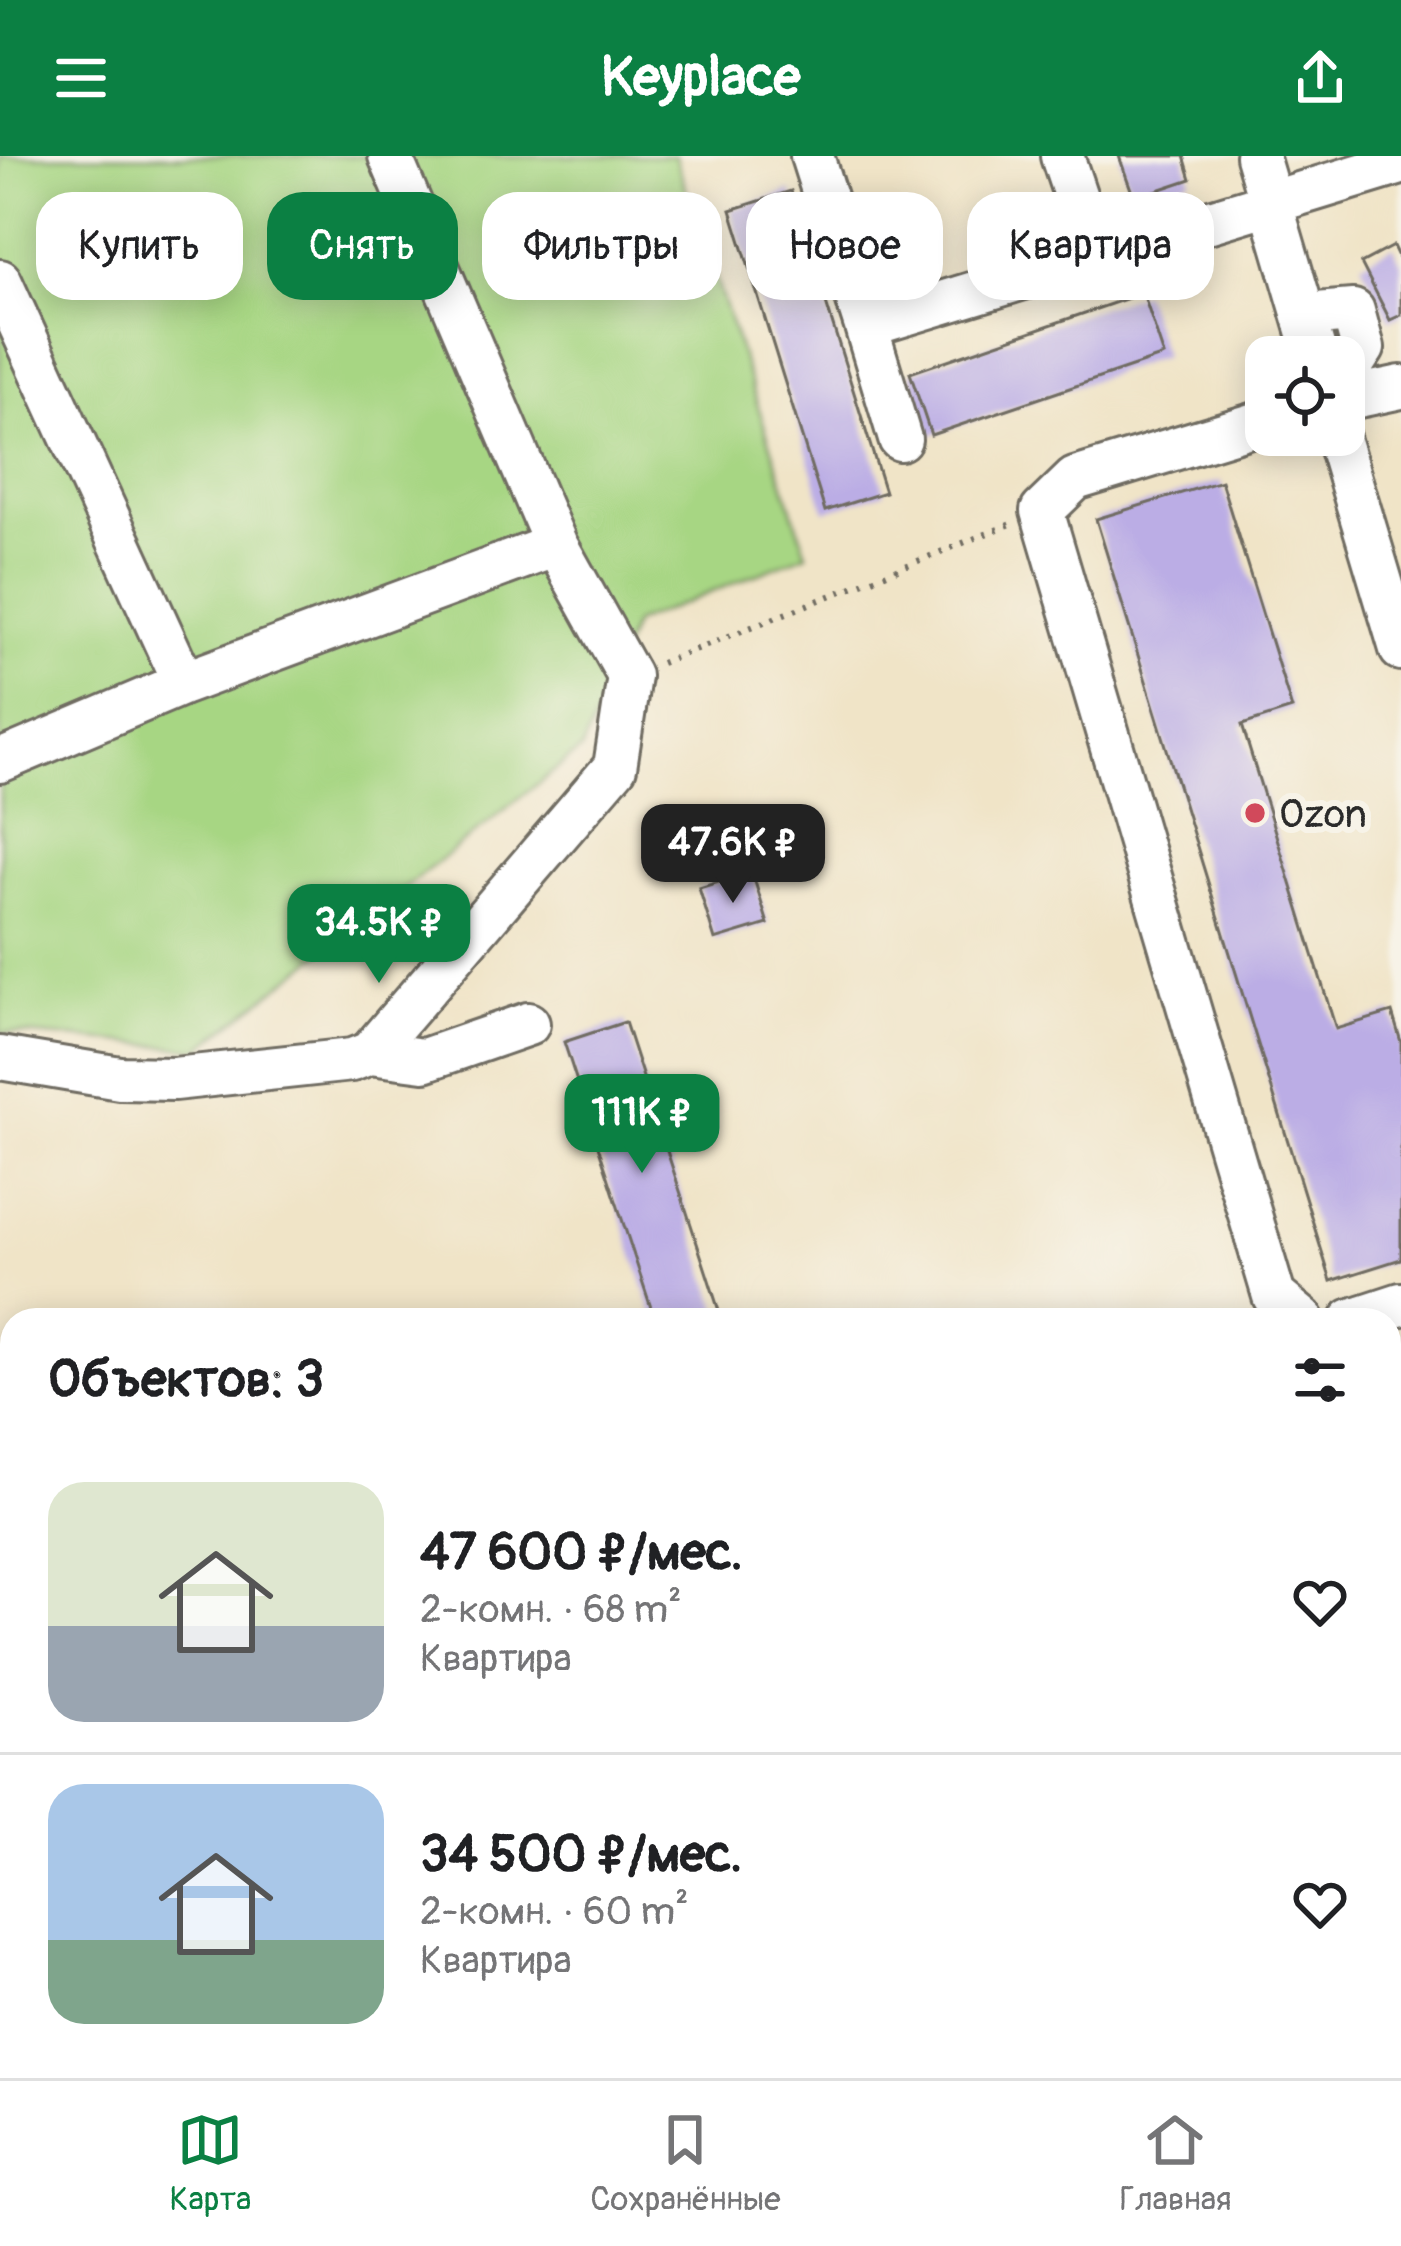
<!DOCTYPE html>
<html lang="ru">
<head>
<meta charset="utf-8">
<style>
	body { margin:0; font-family:Pangolin,sans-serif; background:#f2f2f2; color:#202124; height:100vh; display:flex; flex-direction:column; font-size:45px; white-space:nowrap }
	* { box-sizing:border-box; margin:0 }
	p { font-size:39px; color:#757577 }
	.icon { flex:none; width:66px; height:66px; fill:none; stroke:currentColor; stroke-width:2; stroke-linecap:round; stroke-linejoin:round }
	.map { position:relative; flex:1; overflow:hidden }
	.panel { position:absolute; left:0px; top:1152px; width:1401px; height:771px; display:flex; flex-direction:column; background:#fff; border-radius:36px 36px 0 0; box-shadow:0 6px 30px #0003 }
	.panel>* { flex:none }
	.banner { position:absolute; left:36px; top:36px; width:1329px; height:108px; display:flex; gap:24px }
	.fabs { position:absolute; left:1245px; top:180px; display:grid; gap:24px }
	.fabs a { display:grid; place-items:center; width:120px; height:120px; border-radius:24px; background:#fff; box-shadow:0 6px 30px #0003; font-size:60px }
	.price { position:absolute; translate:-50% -102px; padding:0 27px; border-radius:24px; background:#0b8043; color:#fff; font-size:39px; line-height:78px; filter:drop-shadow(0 3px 6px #0008) }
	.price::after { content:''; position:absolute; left:50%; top:72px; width:36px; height:27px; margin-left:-18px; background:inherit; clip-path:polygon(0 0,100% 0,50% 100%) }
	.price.on { background:#222; color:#fff }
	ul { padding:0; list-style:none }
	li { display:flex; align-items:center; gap:36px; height:300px; padding:0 48px }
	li+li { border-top:3px solid #e0e0e0 }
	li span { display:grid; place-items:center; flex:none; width:336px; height:240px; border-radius:36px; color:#555 }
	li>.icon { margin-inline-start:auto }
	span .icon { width:144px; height:144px; fill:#fffc; stroke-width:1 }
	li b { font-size:51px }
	h2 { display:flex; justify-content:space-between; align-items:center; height:144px; padding:0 48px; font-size:51px }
	.pill { padding:0 42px; border-radius:36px; background:#fff; box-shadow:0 6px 30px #0003; font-size:42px; line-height:108px }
	.pill.on { background:#0b8043; color:#fff }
	header { display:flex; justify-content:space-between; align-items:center; height:156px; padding:0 48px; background:#0b8043; color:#fff; font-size:54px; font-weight:700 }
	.tab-bar { display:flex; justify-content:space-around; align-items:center; height:168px; border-top:3px solid #e0e0e0; background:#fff; font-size:33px; color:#757577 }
	.tab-bar a { display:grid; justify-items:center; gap:6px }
	.tab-bar .on { color:#0b8043 }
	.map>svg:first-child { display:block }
</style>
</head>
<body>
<header><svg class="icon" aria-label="menu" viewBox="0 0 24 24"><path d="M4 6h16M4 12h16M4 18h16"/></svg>Keyplace<svg class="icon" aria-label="share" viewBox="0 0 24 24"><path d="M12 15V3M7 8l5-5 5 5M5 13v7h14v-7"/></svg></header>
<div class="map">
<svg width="1401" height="1922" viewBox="0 0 1401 1922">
	<rect width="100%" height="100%" fill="#f7f3e8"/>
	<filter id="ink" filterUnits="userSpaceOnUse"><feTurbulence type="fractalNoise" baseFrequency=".00833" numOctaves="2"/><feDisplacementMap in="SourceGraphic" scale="24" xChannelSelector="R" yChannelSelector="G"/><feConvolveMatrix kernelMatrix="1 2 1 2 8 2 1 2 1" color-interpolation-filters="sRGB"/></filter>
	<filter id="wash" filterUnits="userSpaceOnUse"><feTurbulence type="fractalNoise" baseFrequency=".004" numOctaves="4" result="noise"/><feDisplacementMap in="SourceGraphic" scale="48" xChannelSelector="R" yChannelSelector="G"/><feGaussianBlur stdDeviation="2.7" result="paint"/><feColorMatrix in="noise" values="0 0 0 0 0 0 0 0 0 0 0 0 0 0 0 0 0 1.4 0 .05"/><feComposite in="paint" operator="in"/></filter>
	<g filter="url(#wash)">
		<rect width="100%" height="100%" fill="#f0e4c7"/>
		<!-- industrial -->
		<path fill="#c8bfd8" d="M251,1911H1018L1021,1922H255Z"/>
		<!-- green -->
		<path fill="#a7d683" stroke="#698057" stroke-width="3" d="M0,0H675L807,398L634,467L582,593L199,893L0,876Z"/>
		<g id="blocks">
			<!-- building -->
			<path fill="#bbade5" d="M1119,0H1184L1191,23L1134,42Z
				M791,35L885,336L825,355L731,54Z
				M1393,90L1401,107V159L1390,164L1361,107Z
				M1143,137L1164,200L931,279L910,217Z
				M1221,325L1292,553L1242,569L1336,873L1392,856L1401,886V1103L1331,1125L1096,363Z
				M752,716L768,768L715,784L699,732Z
				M625,866L721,1161L711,1164H655L564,886Z"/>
		</g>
	</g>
	<g filter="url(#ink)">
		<use href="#blocks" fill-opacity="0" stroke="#706c62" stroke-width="3"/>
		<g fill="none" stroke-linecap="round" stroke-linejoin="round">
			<!-- minor casing -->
			<g stroke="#706c62" stroke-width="48">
				<path id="minor" d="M812,0L866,170L1401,7
					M1062,0L1096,101
					M1257,0L1316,201
					M0,125L184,527
					M1305,159L1353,155L1363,192L1344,221
					M866,170L900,283
					M1344,243L1401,231
					M1266,265L1075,323L1042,355L1274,1140L1303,1164
					M1337,279L1401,493
					M0,605L184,527L556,389
					M370,897L424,904L528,868
					M0,902L120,922L174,923L352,904L370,897L615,611L629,520L556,389L390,0
					M1352,1164L1401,1148
					M1389,1283L1401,1282
					M1389,1382L1401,1379
					M0,1672L12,1668
					M18,1911L75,1922
					M1082,1911V1922
					M200,1922L233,1911
					M484,1922L511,1911
					M763,1922L790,1911"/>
			</g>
			<!-- path -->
			<path stroke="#706c62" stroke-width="6" stroke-dasharray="3 9" stroke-linecap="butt" d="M661,507L1011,368"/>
			<!-- minor -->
			<use href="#minor" stroke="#fff" stroke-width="42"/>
		</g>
	</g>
	<!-- markers -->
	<circle fill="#d1495b" stroke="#f7f3e8" stroke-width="4.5" cx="1255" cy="657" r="12"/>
	<g text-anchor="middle" stroke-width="12" stroke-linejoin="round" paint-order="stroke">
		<!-- poi labels -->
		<g font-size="39" fill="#2b2b2b" stroke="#f7f3e8" text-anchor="start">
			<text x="1279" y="671">Ozon</text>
		</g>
	</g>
</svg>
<div class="fabs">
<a><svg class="icon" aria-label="locate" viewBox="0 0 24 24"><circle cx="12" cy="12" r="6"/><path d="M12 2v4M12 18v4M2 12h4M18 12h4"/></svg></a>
</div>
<b class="price on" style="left:733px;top:750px">47.6K ₽</b>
<b class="price" style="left:379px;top:830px">34.5K ₽</b>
<b class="price" style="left:642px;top:1020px">111K ₽</b>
<div class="banner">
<a class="pill">Купить</a>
<a class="pill on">Снять</a>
<a class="pill">Фильтры</a>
<a class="pill">Новое</a>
<a class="pill">Квартира</a>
</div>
<section class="panel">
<h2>Объектов: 3<svg class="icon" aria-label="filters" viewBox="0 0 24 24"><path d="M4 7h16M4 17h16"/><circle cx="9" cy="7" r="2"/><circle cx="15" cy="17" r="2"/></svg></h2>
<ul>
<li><span style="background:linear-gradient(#dfe7d0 60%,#9aa5b1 0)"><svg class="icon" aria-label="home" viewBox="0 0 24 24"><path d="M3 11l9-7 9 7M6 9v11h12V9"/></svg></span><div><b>47 600 ₽/мес.</b><p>2-комн. · 68 m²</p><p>Квартира</p></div><svg class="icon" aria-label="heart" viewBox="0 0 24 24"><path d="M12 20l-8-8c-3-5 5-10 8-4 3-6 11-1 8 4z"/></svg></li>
<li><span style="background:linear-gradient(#a9c7e8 65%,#7fa58c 0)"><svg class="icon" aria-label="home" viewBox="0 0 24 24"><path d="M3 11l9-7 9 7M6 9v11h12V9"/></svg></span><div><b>34 500 ₽/мес.</b><p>2-комн. · 60 m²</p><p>Квартира</p></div><svg class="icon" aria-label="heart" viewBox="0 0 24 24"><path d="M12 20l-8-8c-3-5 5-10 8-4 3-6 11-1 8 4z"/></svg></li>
</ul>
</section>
</div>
<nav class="tab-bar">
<a class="on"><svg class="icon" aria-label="map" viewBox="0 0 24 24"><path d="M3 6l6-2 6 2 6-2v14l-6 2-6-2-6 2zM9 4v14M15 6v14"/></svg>Карта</a>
<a><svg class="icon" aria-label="saved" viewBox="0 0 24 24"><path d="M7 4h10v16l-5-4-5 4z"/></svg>Сохранённые</a>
<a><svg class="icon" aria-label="home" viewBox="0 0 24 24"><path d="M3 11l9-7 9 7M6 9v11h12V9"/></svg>Главная</a>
</nav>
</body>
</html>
